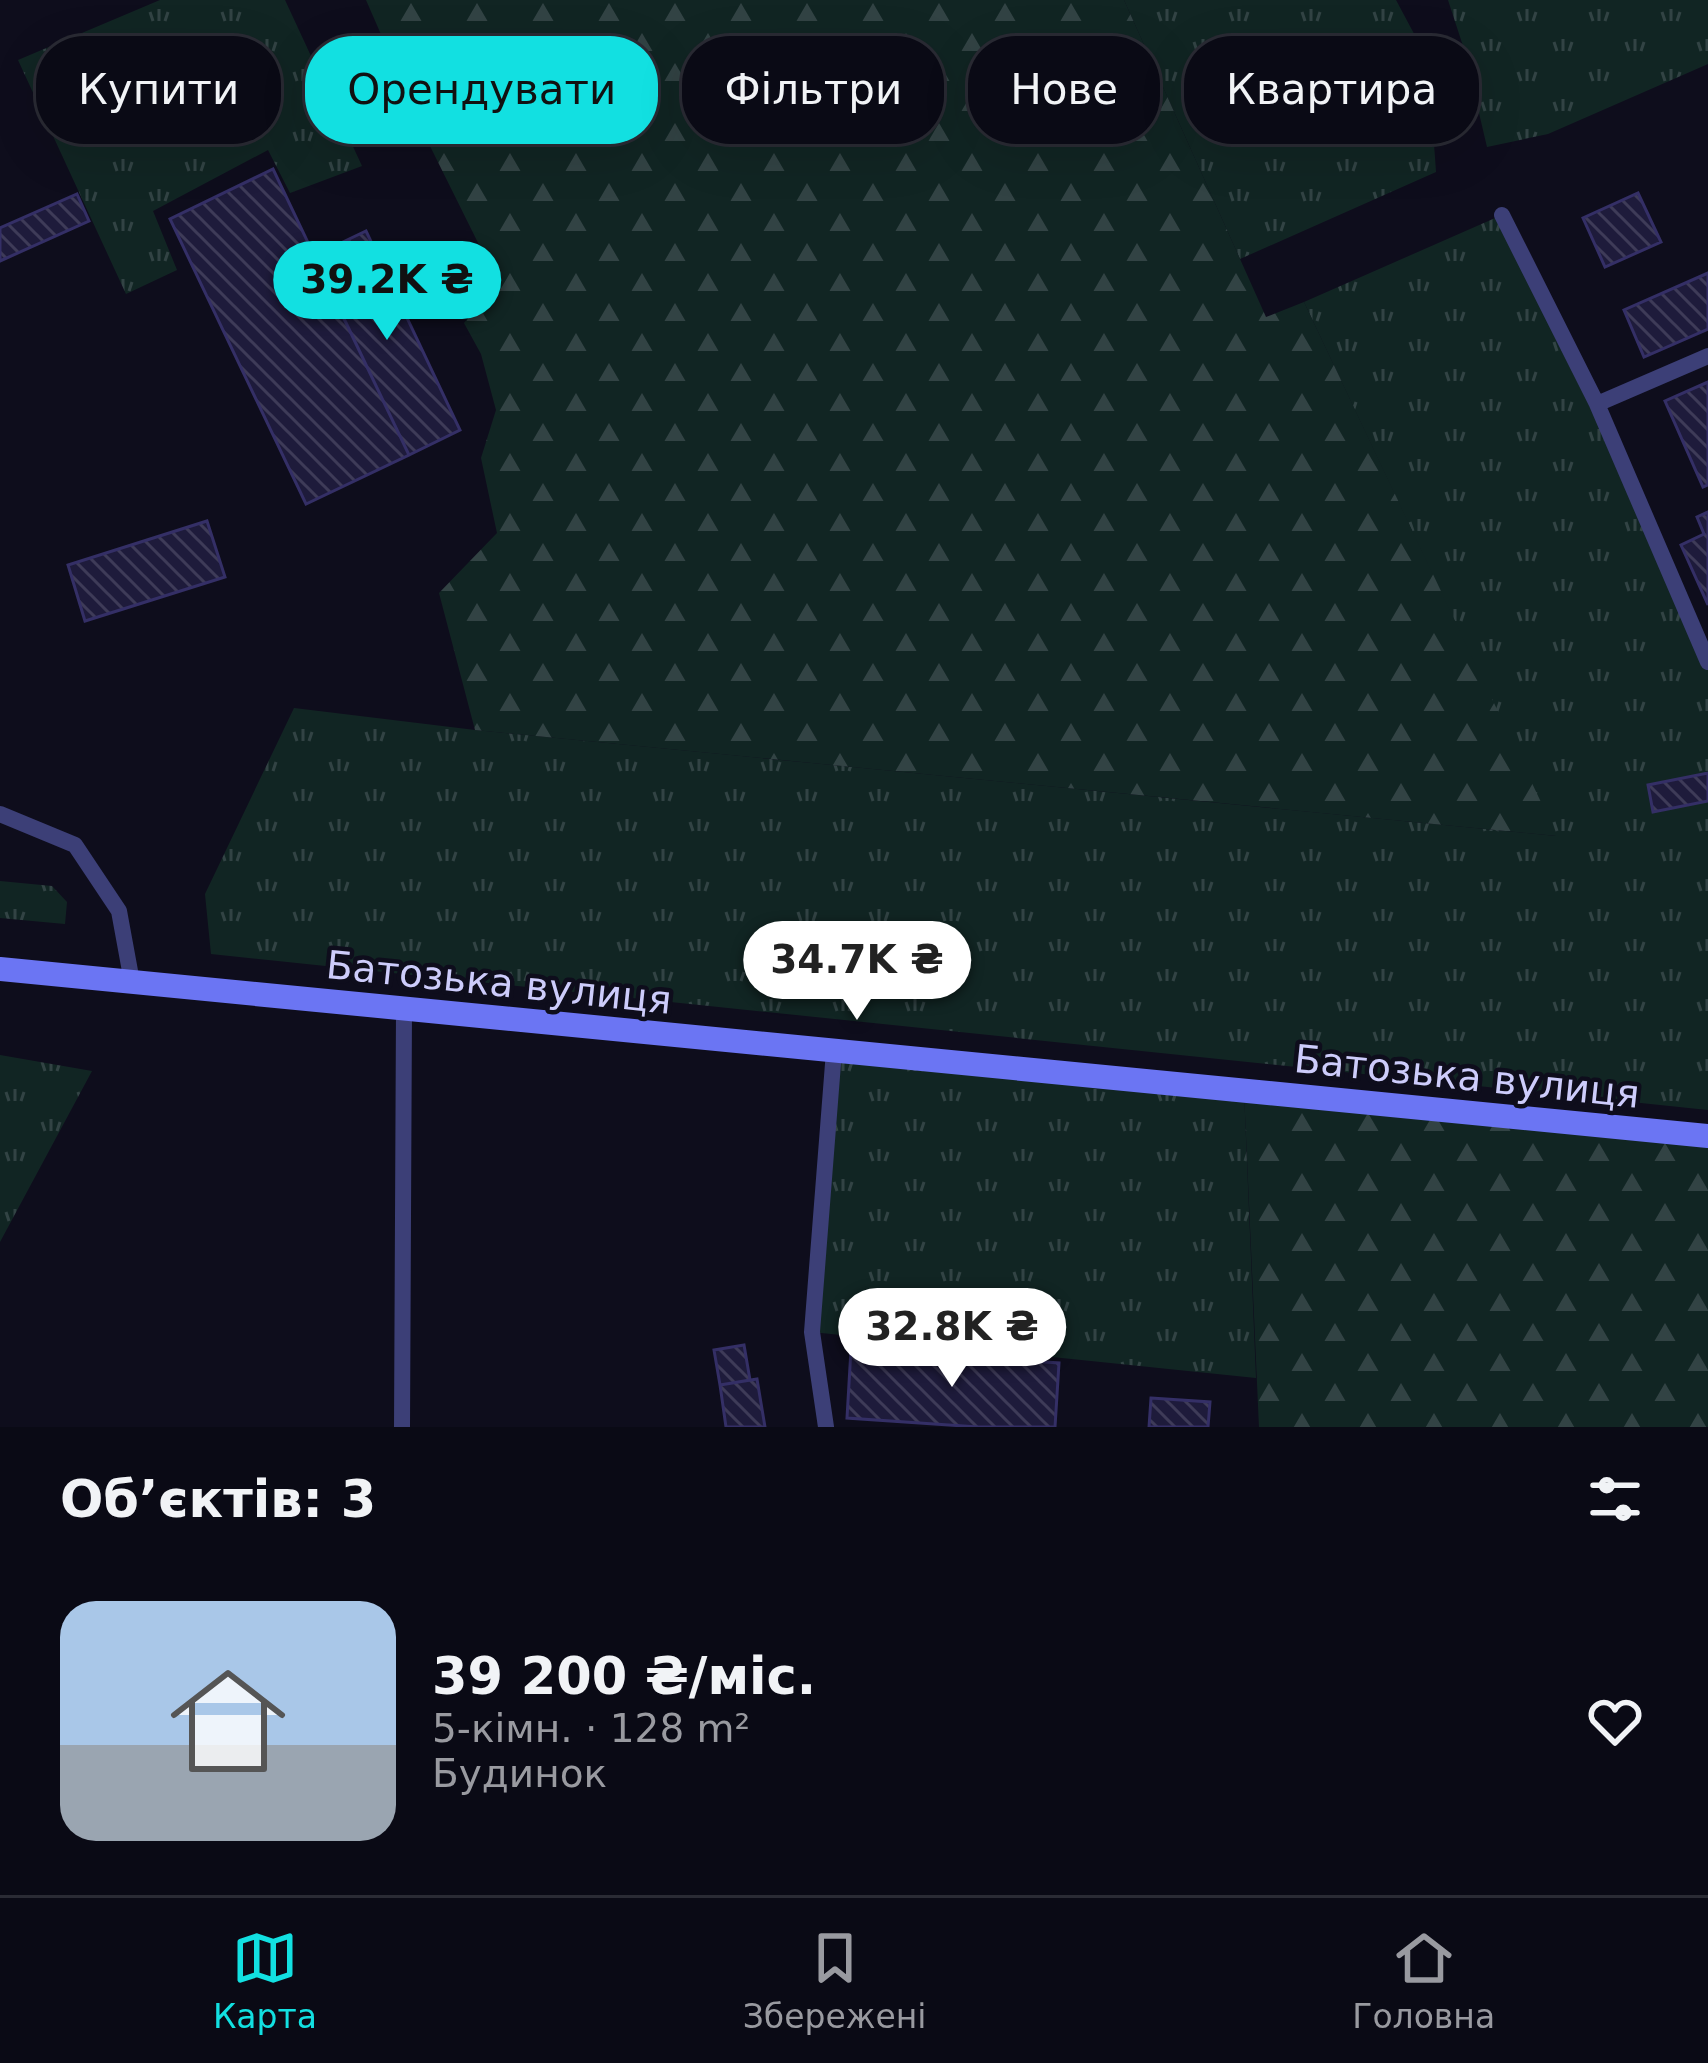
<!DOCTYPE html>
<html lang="uk">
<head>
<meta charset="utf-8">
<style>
	body { margin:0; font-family:"DejaVu Sans",sans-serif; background:#13131e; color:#f1f3f6; height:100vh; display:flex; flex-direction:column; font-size:45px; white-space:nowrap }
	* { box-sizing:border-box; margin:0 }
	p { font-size:39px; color:#999aa0 }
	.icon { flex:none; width:66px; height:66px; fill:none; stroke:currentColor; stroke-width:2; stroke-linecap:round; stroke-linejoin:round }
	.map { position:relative; height:1427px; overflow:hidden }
	.details { display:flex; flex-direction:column; background:#0a0a15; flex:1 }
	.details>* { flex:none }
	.banner { position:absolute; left:36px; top:36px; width:1638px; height:108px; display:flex; gap:24px }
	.price { position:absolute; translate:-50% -102px; padding:0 27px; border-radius:42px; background:#fff; color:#222; font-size:39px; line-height:78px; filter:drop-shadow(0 3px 6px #0008) }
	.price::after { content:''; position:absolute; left:50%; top:72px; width:36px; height:27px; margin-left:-18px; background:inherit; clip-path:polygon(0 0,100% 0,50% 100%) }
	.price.selected { background:#12e0e1; color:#111 }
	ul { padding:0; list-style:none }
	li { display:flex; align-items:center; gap:36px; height:300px; padding:0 60px }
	li span { display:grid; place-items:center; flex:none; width:336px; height:240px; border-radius:36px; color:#555 }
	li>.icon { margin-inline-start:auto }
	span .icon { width:144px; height:144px; fill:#fffc; stroke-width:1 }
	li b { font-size:51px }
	h2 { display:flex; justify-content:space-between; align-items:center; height:144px; padding:0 60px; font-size:51px }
	.chip { padding:0 42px; border-radius:48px; background:#0a0a15; box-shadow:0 12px 48px #0002,0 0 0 3px #2a2b34; font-size:42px; line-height:108px }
	.chip.selected { background:#12e0e1; color:#111 }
	.menu { display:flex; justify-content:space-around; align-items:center; height:168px; border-top:3px solid #2a2b34; background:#0a0a15; font-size:33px; color:#999aa0 }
	.menu a { display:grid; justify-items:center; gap:6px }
	.menu .selected { color:#12e0e1 }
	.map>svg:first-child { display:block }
</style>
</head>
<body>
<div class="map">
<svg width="1708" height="1427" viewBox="0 0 1708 1427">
	<defs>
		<pattern id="grass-tufts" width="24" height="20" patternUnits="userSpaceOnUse" patternTransform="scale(3)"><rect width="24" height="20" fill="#112523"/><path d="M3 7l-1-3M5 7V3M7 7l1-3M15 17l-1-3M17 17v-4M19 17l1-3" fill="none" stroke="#324344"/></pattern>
		<pattern id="forest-firs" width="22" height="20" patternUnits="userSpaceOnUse" patternTransform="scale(3)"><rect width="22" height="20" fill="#112523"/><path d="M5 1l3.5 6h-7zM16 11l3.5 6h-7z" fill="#324344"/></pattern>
		<pattern id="building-back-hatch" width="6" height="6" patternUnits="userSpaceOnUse" patternTransform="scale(3)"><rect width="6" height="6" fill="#1e1b3b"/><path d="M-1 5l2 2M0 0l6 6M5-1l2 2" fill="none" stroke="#3e3b58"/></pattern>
	</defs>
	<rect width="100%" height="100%" fill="#0e0d1c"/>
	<!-- grass -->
	<path fill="url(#grass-tufts)" d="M160,0H285L362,166L290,193L268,150L153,211L177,270L126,294L18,60Z
		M1124,0H1396L1428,60L1436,172L1240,259Z
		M1448,0H1708V64L1548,134L1487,147L1464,49Z
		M1502,215L1708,662V1110L211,954L205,894L294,708L475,730L1556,836L1304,302Z
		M0,881L52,886L67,902L65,924L0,918Z
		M834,1051L1244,1091L1256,1378L812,1332Z
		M0,1055L92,1071L0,1242Z"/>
	<!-- forest -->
	<path fill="url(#forest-firs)" d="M366,0H1124L1266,317L1304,302L1557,836L475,730L439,593L497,533L481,458L496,410L481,354L464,323L497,281L429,144Z
		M1244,1091L1708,1136V1427H1259Z"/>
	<!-- building -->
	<path fill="url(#building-back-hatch)" stroke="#342f66" stroke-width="3" d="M273,169L409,455L306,504L170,219Z
		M1638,193L1661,242L1605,267L1583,218Z
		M77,194L89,221L0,261V228Z
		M366,231L460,430L409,455L314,256Z
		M1708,273V329L1644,357L1624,310Z
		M1708,382V485L1703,487L1665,401Z
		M1708,512V605L1681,545L1704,534L1697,517Z
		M207,521L225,577L85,621L68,565Z
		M1708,773V801L1653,812L1648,785Z
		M744,1345L750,1380L720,1385L714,1350Z
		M851,1349L1059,1363L1055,1427H978L847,1418Z
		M757,1379L765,1427H726L720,1385Z
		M1151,1398L1210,1402L1208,1427H1149Z"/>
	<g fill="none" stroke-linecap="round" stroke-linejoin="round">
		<!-- lane -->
		<path stroke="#3c3f77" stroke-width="16" d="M1502,215L1597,404L1708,662
			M1597,404L1708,356
			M0,814L75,845L119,911L132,982
			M402,1427L404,1009
			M826,1427L812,1332L834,1051"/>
		<!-- secondary -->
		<path stroke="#6b75f3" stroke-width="24" d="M0,969L1708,1136"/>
	</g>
	<g text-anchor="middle" stroke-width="9" stroke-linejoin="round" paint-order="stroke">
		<!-- street labels -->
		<g font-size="39" fill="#cdccfb" stroke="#0e0d1c">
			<text transform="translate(499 982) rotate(6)" y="14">Батозька вулиця</text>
			<text transform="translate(1467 1076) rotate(6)" y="14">Батозька вулиця</text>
		</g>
	</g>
</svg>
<b class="price selected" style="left:387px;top:343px">39.2K ₴</b>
<b class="price" style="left:857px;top:1023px">34.7K ₴</b>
<b class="price" style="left:952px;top:1390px">32.8K ₴</b>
<div class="banner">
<a class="chip">Купити</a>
<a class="chip selected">Орендувати</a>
<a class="chip">Фільтри</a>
<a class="chip">Нове</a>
<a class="chip">Квартира</a>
</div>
</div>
<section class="details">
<h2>Об’єктів: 3<svg class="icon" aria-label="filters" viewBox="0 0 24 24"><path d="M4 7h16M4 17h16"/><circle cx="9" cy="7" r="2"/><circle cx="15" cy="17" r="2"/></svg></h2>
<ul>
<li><span style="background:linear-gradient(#a9c7e8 60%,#9aa5b1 0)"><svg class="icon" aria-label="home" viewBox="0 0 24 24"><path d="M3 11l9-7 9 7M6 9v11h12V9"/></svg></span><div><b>39 200 ₴/міс.</b><p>5-кімн. · 128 m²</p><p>Будинок</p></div><svg class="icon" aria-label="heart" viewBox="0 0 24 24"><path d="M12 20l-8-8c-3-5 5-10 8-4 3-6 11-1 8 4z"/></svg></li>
</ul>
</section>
<nav class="menu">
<a class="selected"><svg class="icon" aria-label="map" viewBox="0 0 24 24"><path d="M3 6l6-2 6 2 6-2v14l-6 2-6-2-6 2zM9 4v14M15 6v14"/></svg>Карта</a>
<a><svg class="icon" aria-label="saved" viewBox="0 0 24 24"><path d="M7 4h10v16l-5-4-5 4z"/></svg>Збережені</a>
<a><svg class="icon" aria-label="home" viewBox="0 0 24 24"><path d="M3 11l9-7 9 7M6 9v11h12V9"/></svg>Головна</a>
</nav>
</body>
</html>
